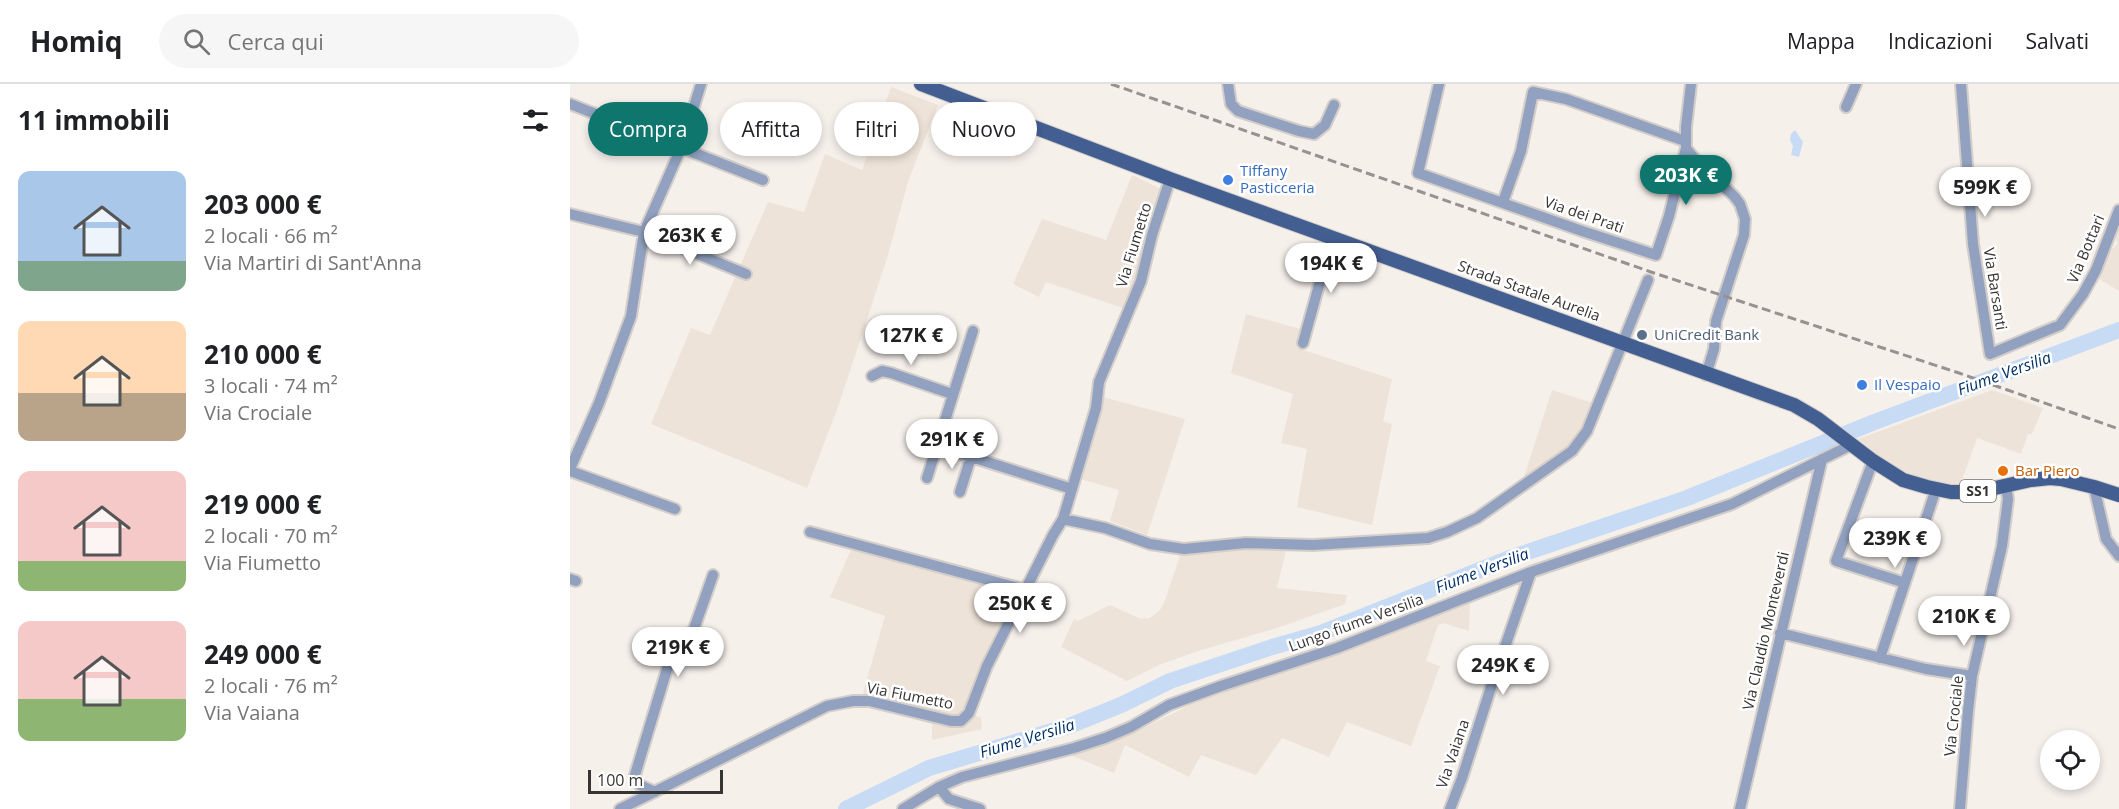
<!DOCTYPE html>
<html lang="it">
<head>
<meta charset="utf-8">
<style>
	body { margin:0; font-family:"Open Sans",sans-serif; background:#f6f6f6; color:#202124; height:100vh; display:flex; flex-direction:column; font-size:22px; white-space:nowrap }
	* { box-sizing:border-box; margin:0 }
	p { font-size:20px; color:#757577 }
	.icon { flex:none; width:33px; height:33px; fill:none; stroke:currentColor; stroke-width:2; stroke-linecap:round; stroke-linejoin:round }
	.map { position:relative; flex:1; overflow:hidden }
	.side { display:flex; flex-direction:column; background:#fff; width:570px }
	.side>* { flex:none }
	.hud { position:absolute; left:18px; top:18px; width:570px; height:54px; display:flex; gap:12px }
	.buttons { position:absolute; left:1470px; top:646px; display:grid; gap:12px }
	.buttons a { display:grid; place-items:center; width:60px; height:60px; border-radius:50%; background:#fff; box-shadow:0 3px 9px #0003; font-size:30px }
	.scale { position:absolute; left:18px; bottom:15px; width:135px; box-sizing:border-box; padding-left:6px; border:3px solid #373533; border-top:0; font-size:16px; line-height:21px; white-space:nowrap; color:#373533; -webkit-text-stroke:4px #fff; paint-order:stroke }
	.price { position:absolute; translate:-50% -51px; padding:0 14px; border-radius:21px; background:#fff; color:#222; font-size:20px; line-height:39px; filter:drop-shadow(0 2px 3px #0008) }
	.price::after { content:''; position:absolute; left:50%; top:36px; width:18px; height:14px; margin-left:-9px; background:inherit; clip-path:polygon(0 0,100% 0,50% 100%) }
	.price.current { background:#0f766e; color:#fff }
	ul { padding:0; list-style:none }
	li { display:flex; align-items:center; gap:18px; height:150px; padding:0 18px }
	li span { display:grid; place-items:center; flex:none; width:168px; height:120px; border-radius:12px; color:#555 }
	li>.icon { margin-inline-start:auto }
	span .icon { width:72px; height:72px; fill:#fffc; stroke-width:1 }
	li b { font-size:26px }
	h2 { display:flex; justify-content:space-between; align-items:center; height:72px; padding:0 18px; font-size:26px }
	.pill { padding:0 21px; border-radius:27px; background:#fff; box-shadow:0 3px 9px #0003; font-size:21px; line-height:54px }
	.pill.current { background:#0f766e; color:#fff }
	header { display:flex; align-items:center; gap:36px; box-sizing:border-box; height:84px; padding:0 30px; background:#fff; border-bottom:2px solid #e0e0e0 }
	header strong { font-size:28px }
	nav { display:flex; gap:33px; margin-inline-start:auto; font-size:21px }
	.search { width:420px; height:54px; background:#f6f6f6; display:flex; align-items:center; gap:15px; box-sizing:border-box; padding:0 21px; border-radius:33px; color:#757577; font-size:22px }
	main { display:flex; flex:1; min-height:0 }
	.map>svg:first-child { display:block }
</style>
</head>
<body>
<header>
<strong>Homiq</strong>
<div class="search"><svg class="icon" aria-label="search" viewBox="0 0 24 24"><circle cx="10" cy="10" r="6"/><path d="M15 15l6 6"/></svg>Cerca qui</div>
<nav><a>Mappa</a><a>Indicazioni</a><a>Salvati</a></nav>
</header>
<main>
<section class="side">
<h2>11 immobili<svg class="icon" aria-label="filters" viewBox="0 0 24 24"><path d="M4 7h16M4 17h16"/><circle cx="9" cy="7" r="2"/><circle cx="15" cy="17" r="2"/></svg></h2>
<ul>
<li><span style="background:linear-gradient(#a9c7e8 75%,#7fa58c 0)"><svg class="icon" aria-label="home" viewBox="0 0 24 24"><path d="M3 11l9-7 9 7M6 9v11h12V9"/></svg></span><div><b>203 000 €</b><p>2 locali · 66 m²</p><p>Via Martiri di Sant'Anna</p></div></li>
<li><span style="background:linear-gradient(#ffd9b3 60%,#b9a48a 0)"><svg class="icon" aria-label="home" viewBox="0 0 24 24"><path d="M3 11l9-7 9 7M6 9v11h12V9"/></svg></span><div><b>210 000 €</b><p>3 locali · 74 m²</p><p>Via Crociale</p></div></li>
<li><span style="background:linear-gradient(#f6c9c9 75%,#8fb573 0)"><svg class="icon" aria-label="home" viewBox="0 0 24 24"><path d="M3 11l9-7 9 7M6 9v11h12V9"/></svg></span><div><b>219 000 €</b><p>2 locali · 70 m²</p><p>Via Fiumetto</p></div></li>
<li><span style="background:linear-gradient(#f6c9c9 65%,#8fb573 0)"><svg class="icon" aria-label="home" viewBox="0 0 24 24"><path d="M3 11l9-7 9 7M6 9v11h12V9"/></svg></span><div><b>249 000 €</b><p>2 locali · 76 m²</p><p>Via Vaiana</p></div></li>
</ul>
</section>
<div class="map">
<svg width="1549" height="725" viewBox="0 0 1549 725">
	<rect width="100%" height="100%" fill="#f6f0eb"/>
	<!-- built -->
	<path fill="#eee3d8" d="M321,3L368,21L338,98L318,171L287,266L267,326L237,404L81,340L121,244L140,251L198,118L234,128L255,70L292,86Z
		M562,91L591,105L592,110L556,225L476,198L469,213L443,200L472,135L536,156Z
		M1549,144V207L1526,193L1537,170L1548,159L1544,152Z
		M676,230L734,246L730,265L822,295L813,337L822,340L802,441L727,423L737,365L711,359L723,310L661,289Z
		M982,306L1023,319L1008,356L952,399Z
		M1422,306L1473,324L1462,350H1458L1451,370L1407,354L1390,402L1361,400L1338,391L1314,376L1288,355Z
		M533,313L615,335L577,451L540,437L549,406L510,395Z
		M283,461L453,507L397,629L411,634L412,645L362,656V640L290,620L315,532L260,513Z
		M703,463L716,466L707,504L777,511L775,520L707,544L628,567L589,581L557,597L491,563L504,535L508,537L540,521L571,535L580,534L590,526L594,519L611,469L626,470Z
		M900,516L899,547L873,539L868,541L856,577L870,582L841,662L777,638L759,673L712,654L686,691L631,671L619,693L555,661L544,689L498,670L561,650L626,618L628,613L819,550L872,525Z"/>
	<!-- water -->
	<path fill="#c7dbf5" d="M1225,46L1233,58L1229,73L1221,71L1223,62L1220,56L1221,50Z"/>
	<g fill="none" stroke-linecap="round" stroke-linejoin="round">
		<!-- river -->
		<path stroke="#c7dbf5" stroke-width="16" d="M276,725L359,684L499,642L551,621L600,597L702,563L751,549L940,474L1117,414L1302,339L1549,246"/>
		<!-- minor casing -->
		<g stroke="#d4ceca" stroke-width="14">
			<path id="minor" d="M658,0L661,20L668,27L729,47L744,50L755,41L764,21
				M869,0L848,89L1012,147L1086,171L1099,132L1116,64V43L1121,0
				M1391,0L1403,160L1420,270L1490,241L1513,210L1526,186L1549,126
				M0,20L193,96
				M1276,23L1286,0
				M1116,64L1124,74L1164,112L1170,120L1175,135L1174,151L1146,237L1144,265L1136,291
				M933,118L951,67L963,8L996,15L1115,57
				M0,130L74,148L176,190
				M733,259L762,154
				M302,292L312,287L321,289L382,310
				M367,362L403,247
				M1303,377L1266,477L1335,499
				M0,385L29,319L61,232L74,148L111,64L131,0
				M0,387L105,425
				M357,394L367,362L502,405
				M1524,403L1536,455L1549,472
				M390,408L401,373
				M493,435L535,444L580,460L614,465L676,459L743,461L858,454L877,448L907,434L1002,367L1017,347L1078,196
				M240,448L456,506
				M0,495L6,497
				M1210,549L1356,585L1402,592
				M1310,574L1366,405
				M369,703L379,715L410,725
				M85,708L70,701L66,697L65,691L71,671L101,572L124,545L143,491
				M50,725L257,622L283,617H299L381,637H391L399,629L417,582L483,451L493,435L526,324L529,298L571,197L582,151L600,95
				M333,725L369,703L392,693L504,664L535,654L561,643L599,621L651,602L767,564L961,488L1162,420L1281,361
				M880,725L892,694L922,600L961,488
				M1170,725L1252,375
				M1390,725L1398,627L1402,592L1432,462L1438,415L1436,402"/>
		</g>
		<!-- major casing -->
		<g stroke="#d4ceca" stroke-width="16">
			<path id="major" d="M351,0L600,95L1224,321L1248,335L1303,377L1333,396L1357,403L1381,408H1407L1461,396L1480,394L1491,395L1524,403L1549,411"/>
		</g>
		<!-- minor -->
		<use href="#minor" stroke="#91a1bf" stroke-width="10"/>
		<!-- major -->
		<use href="#major" stroke="#435e91" stroke-width="14"/>
		<!-- rail -->
		<path stroke="#96928f" stroke-width="3" stroke-dasharray="9 4.5" stroke-linecap="butt" d="M541,0L1084,189L1389,289L1549,345"/>
	</g>
	<!-- markers -->
	<g fill="#3f7fe0" stroke="#fff" stroke-width="2">
		<circle cx="658" cy="96" r="6"/>
		<circle cx="1292" cy="301" r="6"/>
	</g>
	<circle fill="#5c6f8a" stroke="#fff" stroke-width="2" cx="1072" cy="251" r="6"/>
	<circle fill="#e8710a" stroke="#fff" stroke-width="2" cx="1433" cy="387" r="6"/>
	<g text-anchor="middle" stroke-width="5" stroke-linejoin="round" paint-order="stroke">
		<!-- shield labels -->
		<rect fill="#fff" stroke="#737270" stroke-width="1.5" x="1390" y="396" width="36" height="22" rx="4.5"/>
		<g font-size="14" font-weight="bold" fill="#373533">
			<text x="1408" y="412">SS1</text>
		</g>
		<!-- shop labels -->
		<g font-size="15" fill="#366cbe" stroke="#fff" text-anchor="start">
			<text x="670" y="92">Tiffany<tspan x="670" dy="17">Pasticceria</tspan></text>
			<text x="1304" y="306">Il Vespaio</text>
		</g>
		<!-- street labels -->
		<g font-size="15" fill="#373533" stroke="#fff">
			<text transform="translate(1014 131) rotate(19)" y="5">Via dei Prati</text>
			<text transform="translate(564 161) rotate(-73)" y="5">Via Fiumetto</text>
			<text transform="translate(1516 165) rotate(-67)" y="5">Via Bottari</text>
			<text transform="translate(1425 205) rotate(81)" y="5">Via Barsanti</text>
			<text transform="translate(959 207) rotate(20)" y="5">Strada Statale Aurelia</text>
			<text transform="translate(786 539) rotate(-20)" y="5">Lungo fiume Versilia</text>
			<text transform="translate(1196 547) rotate(-77)" y="5">Via Claudio Monteverdi</text>
			<text transform="translate(340 612) rotate(11)" y="5">Via Fiumetto</text>
			<text transform="translate(1384 632) rotate(-84)" y="5">Via Crociale</text>
			<text transform="translate(883 670) rotate(-71)" y="5">Via Vaiana</text>
		</g>
		<!-- service labels -->
		<g font-size="15" fill="#4e5e75" stroke="#fff" text-anchor="start">
			<text x="1084" y="256">UniCredit Bank</text>
		</g>
		<!-- food labels -->
		<g font-size="15" fill="#c56008" stroke="#fff" text-anchor="start">
			<text x="1445" y="392">Bar Piero</text>
		</g>
		<!-- water labels -->
		<g font-size="16" font-style="italic" fill="#013168" stroke="#fff">
			<text transform="translate(1434 289) rotate(-20)" y="6">Fiume Versilia</text>
			<text transform="translate(912 486) rotate(-21)" y="6">Fiume Versilia</text>
			<text transform="translate(457 654) rotate(-17)" y="6">Fiume Versilia</text>
		</g>
	</g>
</svg>
<div class="buttons">
<a><svg class="icon" aria-label="locate" viewBox="0 0 24 24"><circle cx="12" cy="12" r="6"/><path d="M12 2v4M12 18v4M2 12h4M18 12h4"/></svg></a>
</div>
<div class="scale">100 m</div>
<b class="price current" style="left:1116px;top:122px">203K €</b>
<b class="price" style="left:1415px;top:134px">599K €</b>
<b class="price" style="left:120px;top:182px">263K €</b>
<b class="price" style="left:761px;top:210px">194K €</b>
<b class="price" style="left:341px;top:282px">127K €</b>
<b class="price" style="left:382px;top:386px">291K €</b>
<b class="price" style="left:1325px;top:485px">239K €</b>
<b class="price" style="left:450px;top:550px">250K €</b>
<b class="price" style="left:1394px;top:563px">210K €</b>
<b class="price" style="left:108px;top:594px">219K €</b>
<b class="price" style="left:933px;top:612px">249K €</b>
<div class="hud">
<a class="pill current">Compra</a>
<a class="pill">Affitta</a>
<a class="pill">Filtri</a>
<a class="pill">Nuovo</a>
</div>
</div>
</main>
</body>
</html>
